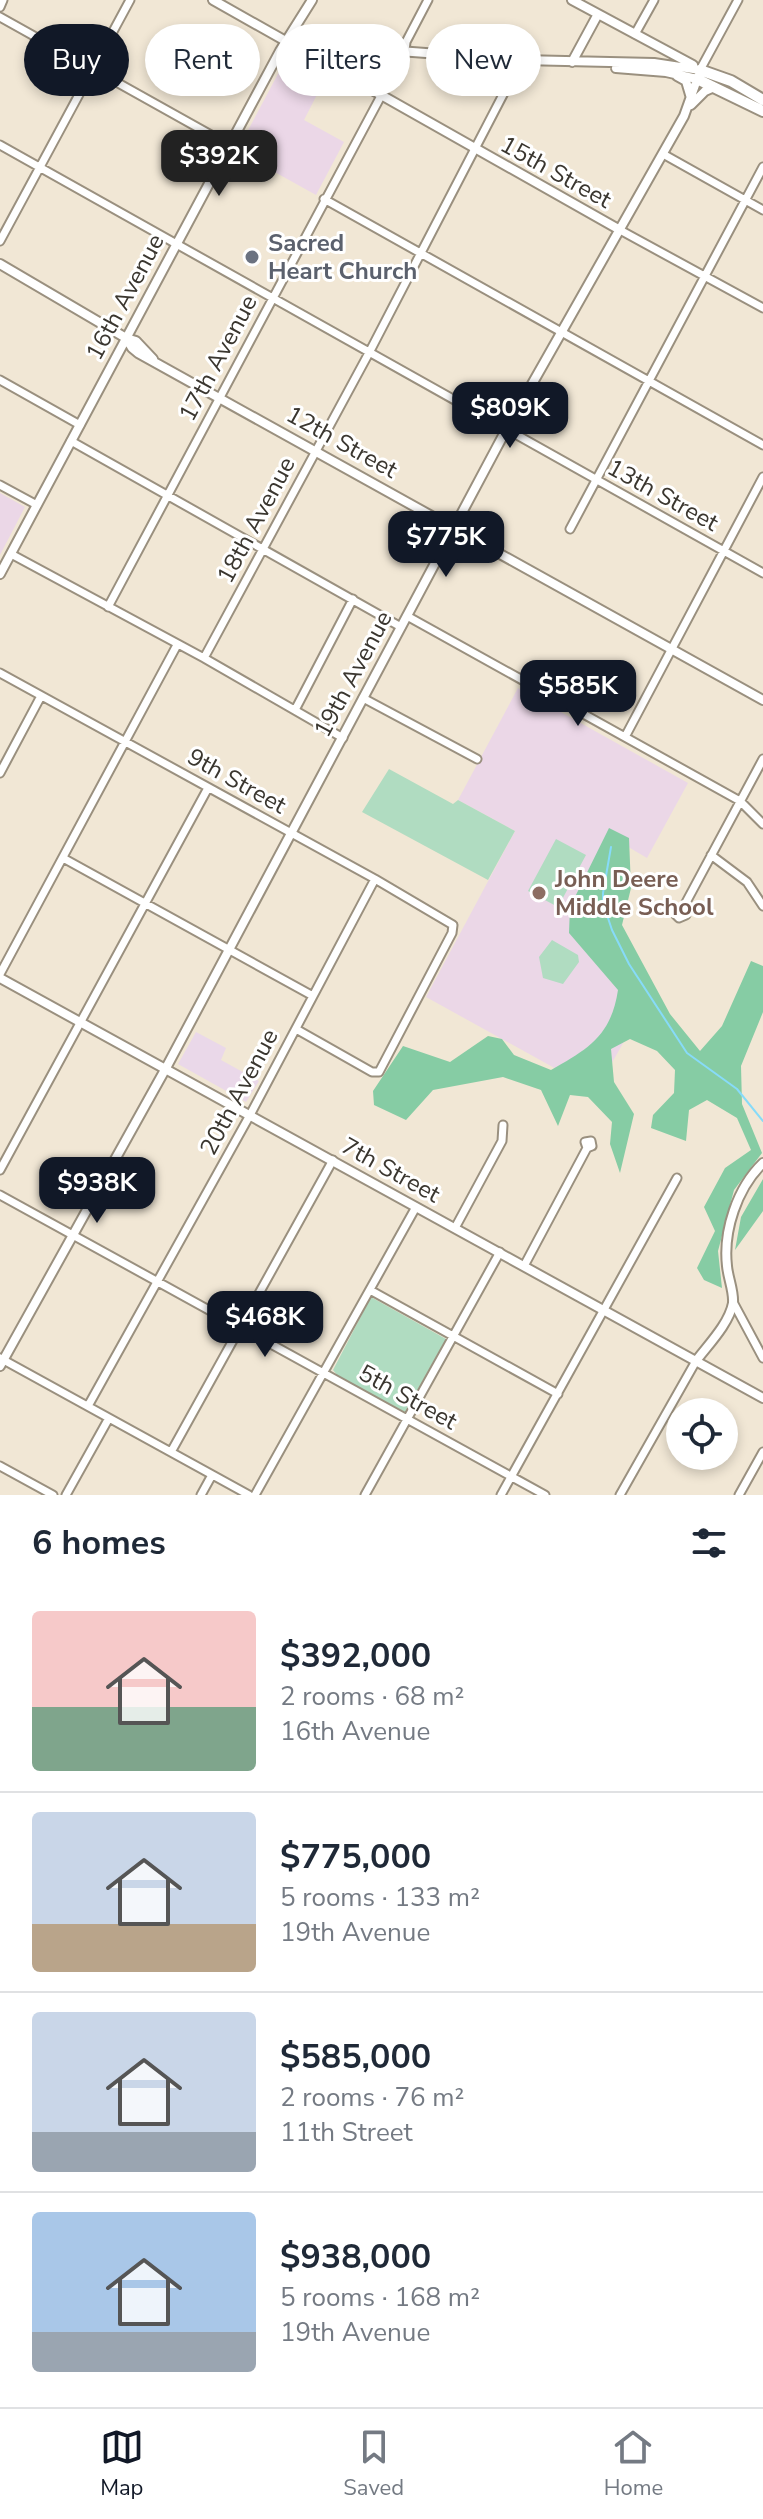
<!DOCTYPE html>
<html lang="en">
<head>
<meta charset="utf-8">
<style>
	body { margin:0; font-family:"Nunito Sans",sans-serif; background:#f6f6f7; color:#1f2937; height:100vh; display:flex; flex-direction:column; font-size:30px; white-space:nowrap }
	* { box-sizing:border-box; margin:0 }
	p { font-size:26px; color:#747a83 }
	.icon { flex:none; width:44px; height:44px; fill:none; stroke:currentColor; stroke-width:2; stroke-linecap:round; stroke-linejoin:round }
	.map { position:relative; height:1495px; overflow:hidden }
	.panel { display:flex; flex-direction:column; background:#fff; flex:1 }
	.panel>* { flex:none }
	.guide { position:absolute; left:24px; top:24px; width:716px; height:72px; display:flex; gap:16px }
	.buttons { position:absolute; left:666px; top:1398px; display:grid; gap:16px }
	.buttons a { display:grid; place-items:center; width:72px; height:72px; border-radius:50%; background:#fff; box-shadow:0 4px 12px #0003; font-size:40px }
	.price { position:absolute; translate:-50% -68px; padding:0 18px; border-radius:16px; background:#111827; color:#fff; font-size:26px; line-height:52px; filter:drop-shadow(0 2px 4px #0008) }
	.price::after { content:''; position:absolute; left:50%; top:48px; width:24px; height:18px; margin-left:-12px; background:inherit; clip-path:polygon(0 0,100% 0,50% 100%) }
	.price.on { background:#222; color:#fff }
	ul { padding:0; list-style:none }
	li { display:flex; align-items:center; gap:24px; height:200px; padding:0 32px }
	li+li { border-top:2px solid #e0e1e3 }
	li span { display:grid; place-items:center; flex:none; width:224px; height:160px; border-radius:8px; color:#555 }
	li>.icon { margin-inline-start:auto }
	span .icon { width:96px; height:96px; fill:#fffc; stroke-width:1 }
	li b { font-size:34px }
	h2 { display:flex; justify-content:space-between; align-items:center; height:96px; padding:0 32px; font-size:34px }
	.pill { padding:0 28px; border-radius:36px; background:#fff; box-shadow:0 4px 12px #0003; font-size:28px; line-height:72px }
	.pill.on { background:#111827; color:#fff }
	.tab-bar { display:flex; justify-content:space-around; align-items:center; height:112px; border-top:2px solid #e0e1e3; background:#fff; font-size:22px; color:#747a83 }
	.tab-bar a { display:grid; justify-items:center; gap:4px }
	.tab-bar .on { color:#111827 }
	.map>svg:first-child { display:block }
</style>
</head>
<body>
<div class="map">
<svg width="763" height="1495" viewBox="0 0 763 1495">
	<rect width="100%" height="100%" fill="#f1e7d5"/>
	<!-- commercial -->
	<path fill="#ead8e9" d="M196,1032L226,1048L221,1060L259,1081L246,1102L178,1064Z"/>
	<!-- education -->
	<path fill="#ebd7e7" d="M288,55L326,77L304,120L344,142L316,195L237,151Z
		M0,493L25,507L0,555Z
		M518,688L688,783L647,858L608,835L596,898L648,999L596,1091L426,997L515,831L458,800Z"/>
	<!-- green -->
	<path fill="#b0dcc1" d="M389,769L453,804L458,800L515,831L488,880L362,812Z
		M556,839L586,855L558,907L528,891Z
		M552,940L578,955L579,962L563,984L543,978L539,957Z
		M371,1297L446,1339L405,1412L338,1376L333,1370Z"/>
	<!-- forest -->
	<path fill="#86cca4" d="M609,828L629,838L631,888L622,925L670,1014L700,1051L722,1026L751,961L763,966V1012L741,1066L742,1104L762,1153L734,1190L718,1251L722,1288L704,1280L697,1268L715,1231L704,1207L725,1168L751,1150L737,1118L707,1100L689,1110L686,1141L651,1128L653,1115L674,1093L675,1070L657,1051L630,1039L611,1049L614,1082L634,1114L620,1173L610,1144L612,1122L588,1097L570,1095L558,1126L541,1090L503,1077L433,1090L406,1120L374,1105L373,1091L403,1046L450,1062L488,1036L502,1039L514,1055L551,1070C588,1049 611,1036 618,990L569,933L570,907Z
		M763,1179V1211L735,1250L741,1217Z"/>
	<g fill="none" stroke-linecap="round" stroke-linejoin="round">
		<!-- stream -->
		<path stroke="#87dbf9" stroke-width="2" d="M611,847L603,893V903L612,930L629,964L687,1053L737,1089L763,1121"/>
		<!-- minor casing -->
		<g stroke="#9a907f" stroke-width="11">
			<path id="minor" d="M0,7L3,0
				M0,17L229,145
				M635,34L654,0
				M700,70L738,0
				M0,145L763,573
				M663,154L763,210
				M324,199L763,445
				M620,230L763,308
				M0,241L130,0
				M0,380L80,425
				M71,441L401,627
				M0,485L37,505
				M570,529L763,167
				M11,554L204,658L343,738
				M108,607L405,51L406,42L428,0
				M407,616L740,801L763,824
				M204,658L370,351L521,60
				M0,673L375,879L453,925L452,933L379,1072H372L296,1029
				M363,698L477,759
				M295,710L353,599
				M625,737L763,477
				M0,773L41,696
				M711,855L747,882L763,906
				M63,858L313,996
				M683,908L686,915L679,918L675,914L676,909L683,908L763,759
				M0,974L177,645
				M0,1170L208,788
				M0,1195L545,1495
				M455,1228L502,1141L503,1125
				M524,1266L587,1148L592,1146L591,1141L585,1142L587,1148
				M370,1290L558,1394
				M733,1302L763,1358
				M0,1358L249,1495
				M88,1406L250,1115L375,879
				M171,1452L333,1160
				M0,1466L53,1495
				M66,1495L109,1418
				M201,1495L212,1475
				M255,1495L416,1207
				M365,1495L500,1252
				M501,1495L677,1178
				M620,1495L696,1361
				M739,1495L763,1452"/>
		</g>
		<!-- tertiary casing -->
		<g stroke="#9a907f" stroke-width="12">
			<path id="tertiary" d="M213,0L620,230
				M572,0L693,65
				M291,43L521,60L654,63L700,70
				M572,62L598,14
				M616,68L666,72L697,79
				M677,76L686,81L691,98
				M691,105L705,91L714,87
				M0,264L126,338L136,341L153,359
				M126,338L132,348L138,353L763,700
				M0,574L280,51L312,0
				M0,978L763,1398
				M696,1361C708,1345 729,1324 733,1303C734,1291 728,1278 727,1266C723,1231 737,1188 763,1163
				M0,1366L166,1068L506,430L684,116L699,74"/>
		</g>
		<!-- secondary casing -->
		<g stroke="#9a907f" stroke-width="14">
			<path id="secondary" d="M700,70L731,81L763,100
				M697,79L763,111"/>
		</g>
		<!-- minor -->
		<use href="#minor" stroke="#fff" stroke-width="7"/>
		<!-- tertiary -->
		<use href="#tertiary" stroke="#fff" stroke-width="8"/>
		<!-- secondary -->
		<use href="#secondary" stroke="#fff" stroke-width="10"/>
	</g>
	<!-- markers -->
	<circle fill="#6b7280" stroke="#fff" stroke-width="3" cx="252" cy="257" r="8"/>
	<circle fill="#8d6e63" stroke="#fff" stroke-width="3" cx="539" cy="893" r="8"/>
	<g text-anchor="middle" stroke-width="6" stroke-linejoin="round" paint-order="stroke">
		<!-- street labels -->
		<g font-size="24" fill="#3a362f" stroke="#fff">
			<text transform="translate(556 172) rotate(29)" y="8">15th Street</text>
			<text transform="translate(125 297) rotate(-62)" y="8">16th Avenue</text>
			<text transform="translate(218 358) rotate(-62)" y="8">17th Avenue</text>
			<text transform="translate(342 442) rotate(29)" y="8">12th Street</text>
			<text transform="translate(663 495) rotate(29)" y="8">13th Street</text>
			<text transform="translate(256 520) rotate(-62)" y="8">18th Avenue</text>
			<text transform="translate(353 674) rotate(-62)" y="8">19th Avenue</text>
			<text transform="translate(237 781) rotate(29)" y="8">9th Street</text>
			<text transform="translate(239 1092) rotate(-62)" y="8">20th Avenue</text>
			<text transform="translate(391 1170) rotate(29)" y="8">7th Street</text>
			<text transform="translate(408 1397) rotate(29)" y="8">5th Street</text>
		</g>
		<!-- worship labels -->
		<g font-size="24" font-weight="bold" fill="#5b616d" stroke="#fff" text-anchor="start">
			<text x="268" y="251">Sacred<tspan x="268" dy="28">Heart Church</tspan></text>
		</g>
		<!-- education labels -->
		<g font-size="24" font-weight="bold" fill="#785e54" stroke="#fff" text-anchor="start">
			<text x="555" y="887">John Deere<tspan x="555" dy="28">Middle School</tspan></text>
		</g>
	</g>
</svg>
<div class="buttons">
<a><svg class="icon" aria-label="locate" viewBox="0 0 24 24"><circle cx="12" cy="12" r="6"/><path d="M12 2v4M12 18v4M2 12h4M18 12h4"/></svg></a>
</div>
<b class="price on" style="left:219px;top:198px">$392K</b>
<b class="price" style="left:510px;top:450px">$809K</b>
<b class="price" style="left:446px;top:579px">$775K</b>
<b class="price" style="left:578px;top:728px">$585K</b>
<b class="price" style="left:97px;top:1225px">$938K</b>
<b class="price" style="left:265px;top:1359px">$468K</b>
<div class="guide">
<a class="pill on">Buy</a>
<a class="pill">Rent</a>
<a class="pill">Filters</a>
<a class="pill">New</a>
</div>
</div>
<section class="panel">
<h2>6 homes<svg class="icon" aria-label="filters" viewBox="0 0 24 24"><path d="M4 7h16M4 17h16"/><circle cx="9" cy="7" r="2"/><circle cx="15" cy="17" r="2"/></svg></h2>
<ul>
<li><span style="background:linear-gradient(#f6c9c9 60%,#7fa58c 0)"><svg class="icon" aria-label="home" viewBox="0 0 24 24"><path d="M3 11l9-7 9 7M6 9v11h12V9"/></svg></span><div><b>$392,000</b><p>2 rooms · 68 m²</p><p>16th Avenue</p></div></li>
<li><span style="background:linear-gradient(#c9d6e8 70%,#b9a48a 0)"><svg class="icon" aria-label="home" viewBox="0 0 24 24"><path d="M3 11l9-7 9 7M6 9v11h12V9"/></svg></span><div><b>$775,000</b><p>5 rooms · 133 m²</p><p>19th Avenue</p></div></li>
<li><span style="background:linear-gradient(#c9d6e8 75%,#9aa5b1 0)"><svg class="icon" aria-label="home" viewBox="0 0 24 24"><path d="M3 11l9-7 9 7M6 9v11h12V9"/></svg></span><div><b>$585,000</b><p>2 rooms · 76 m²</p><p>11th Street</p></div></li>
<li><span style="background:linear-gradient(#a9c7e8 75%,#9aa5b1 0)"><svg class="icon" aria-label="home" viewBox="0 0 24 24"><path d="M3 11l9-7 9 7M6 9v11h12V9"/></svg></span><div><b>$938,000</b><p>5 rooms · 168 m²</p><p>19th Avenue</p></div></li>
</ul>
</section>
<nav class="tab-bar">
<a class="on"><svg class="icon" aria-label="map" viewBox="0 0 24 24"><path d="M3 6l6-2 6 2 6-2v14l-6 2-6-2-6 2zM9 4v14M15 6v14"/></svg>Map</a>
<a><svg class="icon" aria-label="saved" viewBox="0 0 24 24"><path d="M7 4h10v16l-5-4-5 4z"/></svg>Saved</a>
<a><svg class="icon" aria-label="home" viewBox="0 0 24 24"><path d="M3 11l9-7 9 7M6 9v11h12V9"/></svg>Home</a>
</nav>
</body>
</html>
